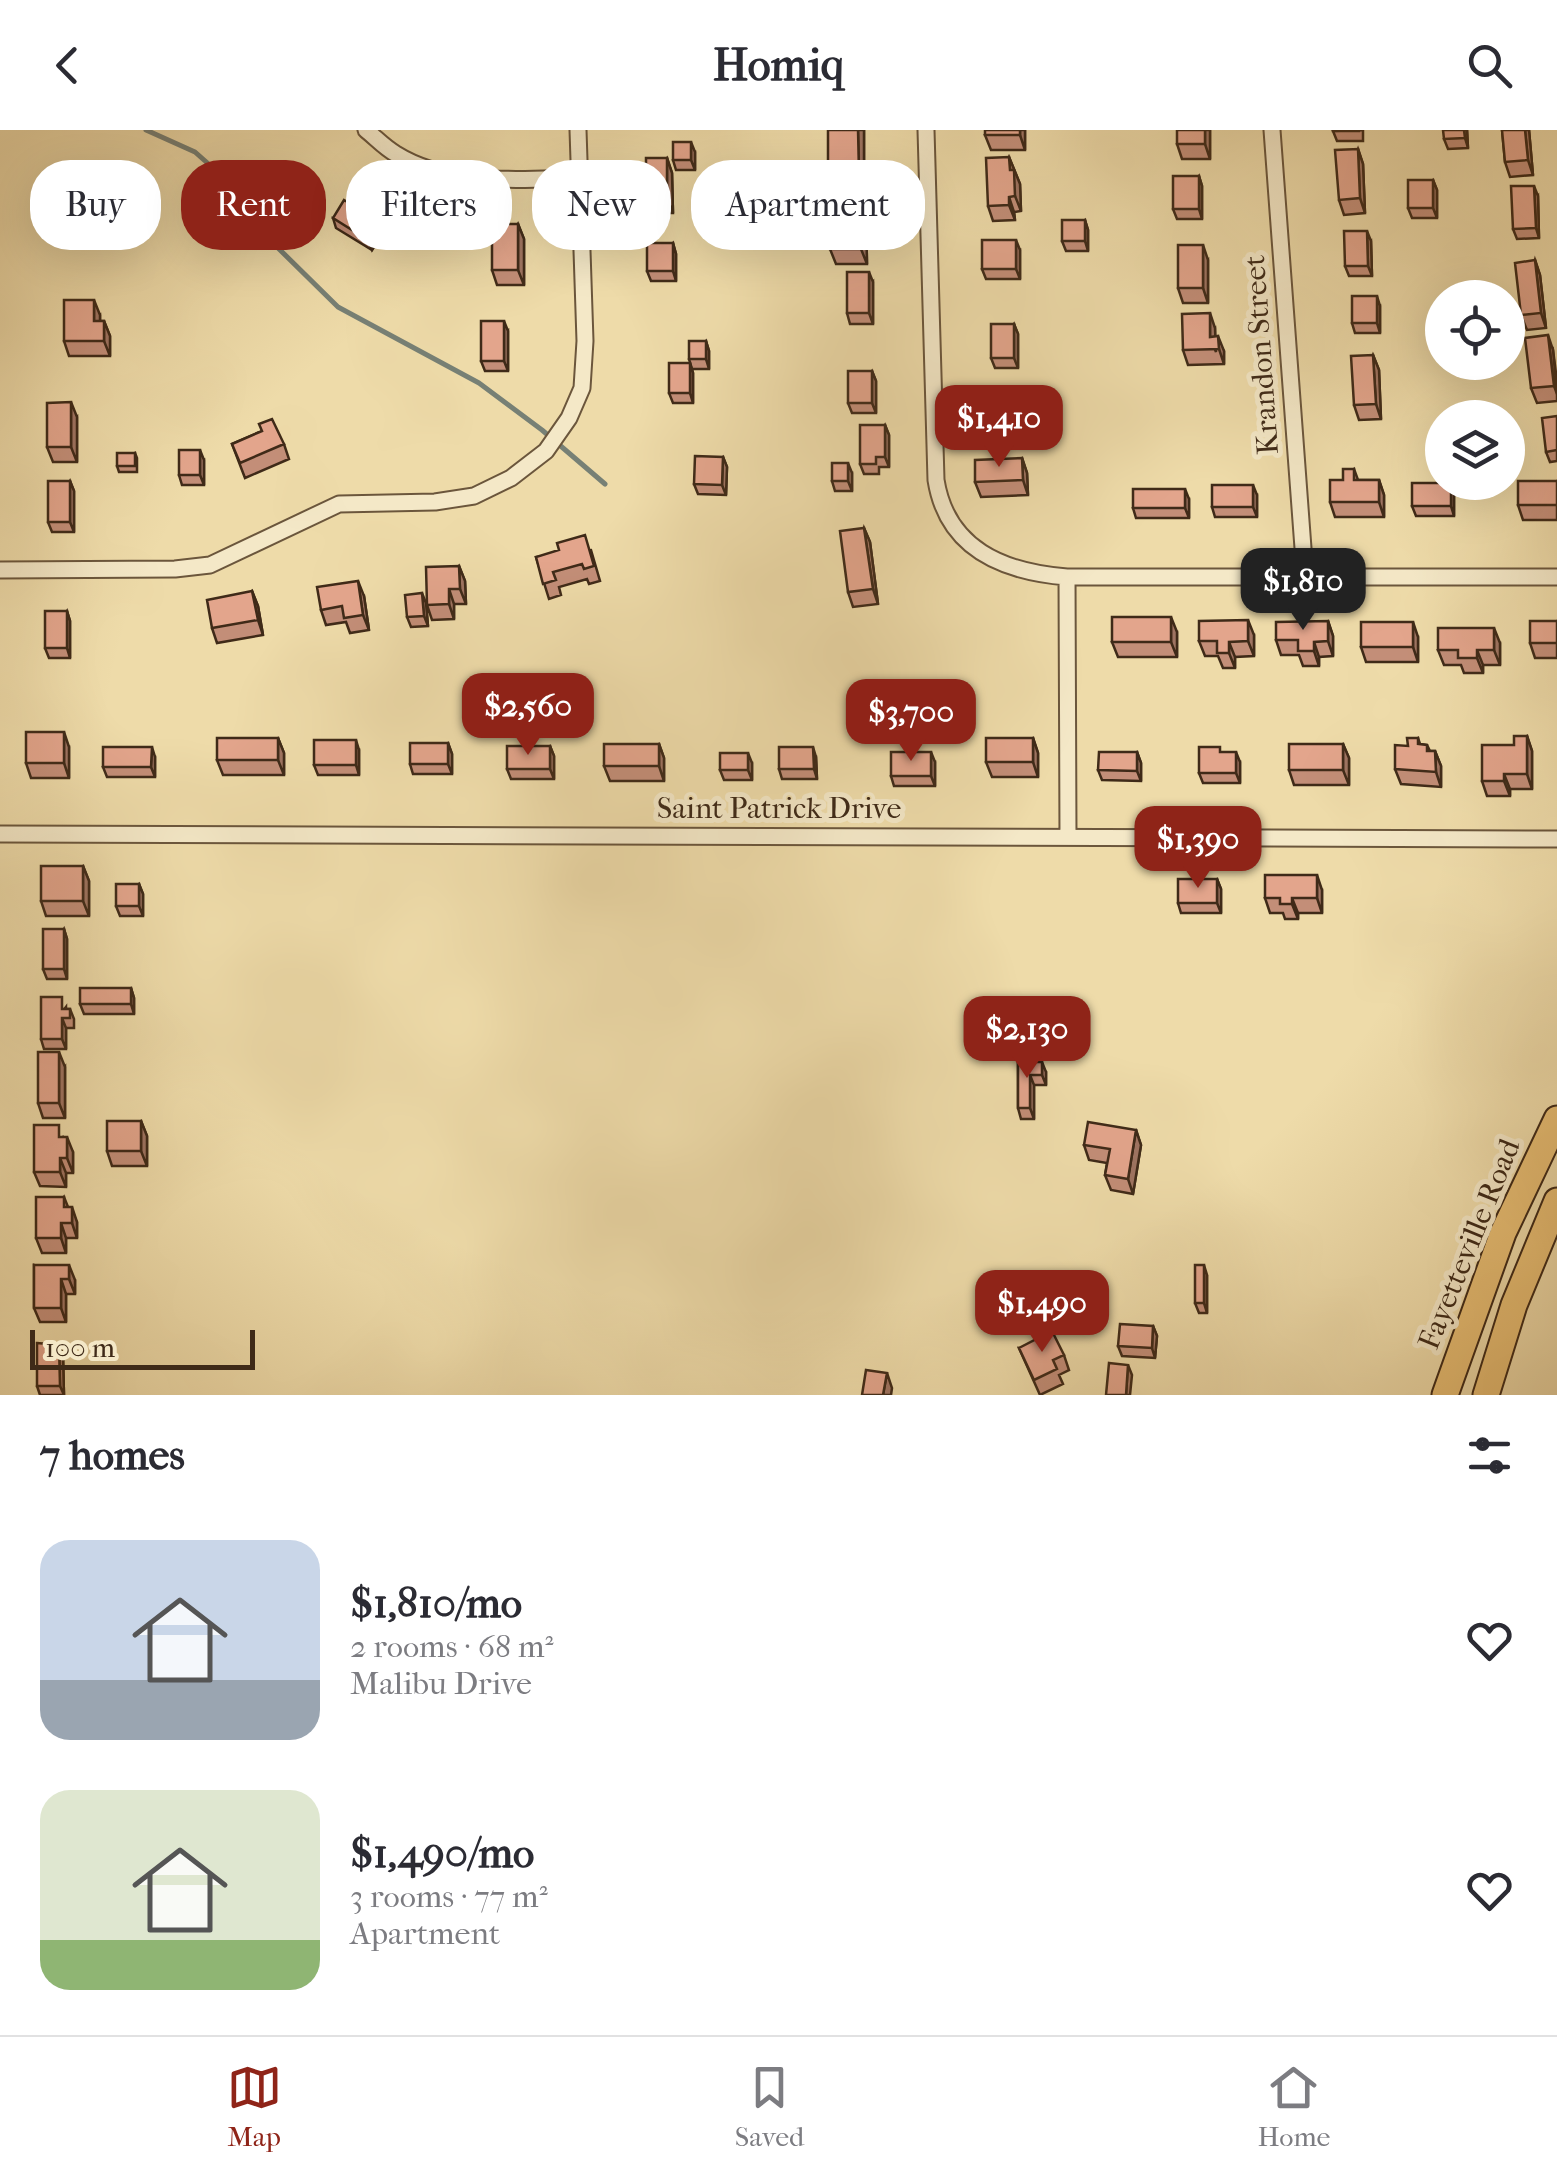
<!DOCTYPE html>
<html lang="en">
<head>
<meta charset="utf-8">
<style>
	body { margin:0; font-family:"IM FELL French Canon",serif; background:#f7f7f7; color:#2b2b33; height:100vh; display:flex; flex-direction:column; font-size:38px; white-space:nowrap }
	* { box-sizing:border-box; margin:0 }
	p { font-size:32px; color:#7c7c81 }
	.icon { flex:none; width:55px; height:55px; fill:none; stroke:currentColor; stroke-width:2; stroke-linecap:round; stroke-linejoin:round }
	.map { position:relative; height:1265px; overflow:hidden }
	.details { display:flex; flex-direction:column; background:#fff; flex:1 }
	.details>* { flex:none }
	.guide { position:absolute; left:30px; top:30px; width:1000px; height:90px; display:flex; gap:20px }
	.tools { position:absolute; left:1425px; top:150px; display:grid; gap:20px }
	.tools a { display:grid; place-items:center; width:100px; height:100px; border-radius:50%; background:#fff; box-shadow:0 10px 40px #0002; font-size:50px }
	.scale { position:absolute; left:30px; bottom:25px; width:225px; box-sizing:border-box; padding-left:10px; border:5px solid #3f2a18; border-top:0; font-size:28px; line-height:35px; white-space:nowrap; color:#3f2a18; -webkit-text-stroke:8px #f4e8c7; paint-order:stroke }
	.price { position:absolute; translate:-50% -85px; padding:0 22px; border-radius:20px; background:#8f2418; color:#fff; font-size:32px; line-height:65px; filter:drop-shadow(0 2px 5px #0008) }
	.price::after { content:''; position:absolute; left:50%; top:60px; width:30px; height:22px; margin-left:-15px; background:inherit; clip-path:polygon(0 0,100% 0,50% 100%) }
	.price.current { background:#222; color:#fff }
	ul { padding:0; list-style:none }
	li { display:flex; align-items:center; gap:30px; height:250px; padding:0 40px }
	li span { display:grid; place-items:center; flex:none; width:280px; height:200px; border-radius:30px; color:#555 }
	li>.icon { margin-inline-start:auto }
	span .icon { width:120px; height:120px; fill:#fffc; stroke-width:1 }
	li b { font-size:42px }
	h2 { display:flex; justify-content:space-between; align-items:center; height:120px; padding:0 40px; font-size:42px }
	.chip { padding:0 35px; border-radius:40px; background:#fff; box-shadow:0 10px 40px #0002; font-size:35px; line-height:90px }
	.chip.current { background:#8f2418; color:#fff }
	header { display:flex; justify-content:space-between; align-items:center; height:130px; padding:0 40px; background:#fff; font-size:45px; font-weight:700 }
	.tabs { display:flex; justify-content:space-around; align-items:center; height:140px; border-top:2px solid #e1e1e2; background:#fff; font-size:28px; color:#7c7c81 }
	.tabs a { display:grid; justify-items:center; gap:5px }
	.tabs .current { color:#8f2418 }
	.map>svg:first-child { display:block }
</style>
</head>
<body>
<header><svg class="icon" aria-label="back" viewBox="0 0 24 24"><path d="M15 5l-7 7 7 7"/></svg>Homiq<svg class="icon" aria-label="search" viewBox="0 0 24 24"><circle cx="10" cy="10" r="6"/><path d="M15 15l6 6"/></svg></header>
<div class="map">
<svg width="1557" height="1265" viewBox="0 0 1557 1265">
	<rect width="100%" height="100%" fill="#eedba9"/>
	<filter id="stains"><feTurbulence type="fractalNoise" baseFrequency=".002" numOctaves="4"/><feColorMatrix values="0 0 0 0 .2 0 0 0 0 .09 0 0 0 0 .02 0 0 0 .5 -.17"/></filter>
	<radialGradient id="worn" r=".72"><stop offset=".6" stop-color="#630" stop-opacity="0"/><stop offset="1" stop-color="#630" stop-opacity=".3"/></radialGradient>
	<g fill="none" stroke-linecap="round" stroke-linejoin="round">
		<!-- stream -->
		<path stroke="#778075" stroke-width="5" d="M146,0L195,22L230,53L274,114L338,177L479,253L542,300L605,354"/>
		<!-- minor casing -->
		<g stroke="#6b563c" stroke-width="19">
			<path id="minor" d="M366,0C376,8 385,18 396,24C449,57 520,49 580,48
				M926,0L936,350C947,419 1003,442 1067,447H1557
				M1272,0L1305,445
				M0,440L175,439L210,435L339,374L435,372L474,366L511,348L546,321L569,288L582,258L585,211L578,0
				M1067,447L1068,707
				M0,704L1557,709"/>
		</g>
		<!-- trunk casing -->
		<g stroke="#3f2a18" stroke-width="29">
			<path id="trunk" d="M1445,1265L1503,1103L1557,989
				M1486,1265L1514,1175L1557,1071"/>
		</g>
		<!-- minor -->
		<use href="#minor" stroke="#f4e8c7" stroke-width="15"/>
		<!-- trunk -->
		<use href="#trunk" stroke="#e7be74" stroke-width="25"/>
	</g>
	<!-- wall -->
	<path fill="#c38e78" stroke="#3f2a18" stroke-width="2.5" d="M864,0V58H834L828,43Z
		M1025,0V20H991L985,5Z
		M1210,0V29H1182L1177,14Z
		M1363,0V11H1337L1333,1Z
		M1467,0L1468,18L1448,19L1444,9Z
		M1502,0H1529L1533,45L1510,47L1505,32Z
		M1358,19L1363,34L1365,83L1344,85L1339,70Z
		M695,22V40H676L673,30Z
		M1009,27L1020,54L1021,81L1014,82L1015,90L993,91L988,76Z
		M667,28L672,43L673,83H641L636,68Z
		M1199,46L1202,56V89H1177L1173,79Z
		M1433,50L1437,60V88H1412L1408,78Z
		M1538,66L1539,108L1517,109L1513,99Z
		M866,80L867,134H836L830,119L837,100Z
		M333,88L380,92L383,102L372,120L336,98Z
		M1085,90L1088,100V121H1066L1062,111Z
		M518,94L524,109V155H497L492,140Z
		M1371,111L1372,146H1349L1345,136Z
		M673,113L676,124V151H651L647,141Z
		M1020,120V149H986L982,139Z
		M1208,130V173H1183L1178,158Z
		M1535,130L1540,145L1546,198L1527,200L1521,185Z
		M873,152V194H850L847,183Z
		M1380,176V203H1355L1352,193Z
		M100,185V191H104L110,206V226H69L64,211Z
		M1014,194L1018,204V238H995L991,228Z
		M1215,198V206L1224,221V234L1188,235L1183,220Z
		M508,201V241H485L481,231Z
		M706,211L709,221V239H692L689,229Z
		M1553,220L1557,251V271L1537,273L1531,258Z
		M1373,225L1379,240L1381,289L1359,290L1354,275Z
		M690,233L693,243V273H673L669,263Z
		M872,241L876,251V283H852L848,273Z
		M1557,286V331L1550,332L1546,322Z
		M77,287V332H53L47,317Z
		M885,295L889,305V337H879V344H864L860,334Z
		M262,301L284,314L289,329L245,348L232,314Z
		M135,323L137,328V342H119L117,336Z
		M723,327L727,337L726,365L698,364L694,354Z
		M1022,328L1027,343L1028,365L981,367L975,352Z
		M204,330V355H182L179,345Z
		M1354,339L1358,350H1379L1384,365V387H1335L1330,372L1343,350Z
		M852,343V361H835L832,351Z
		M70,351L74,361V402H52L48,392Z
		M1557,351V390H1523L1518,375Z
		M1451,353L1454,363V386H1416L1412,376Z
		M1257,365V387H1215L1212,377Z
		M1189,369V388H1136L1133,378Z
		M864,398L870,412L878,474L853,477L848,462Z
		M591,420L600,451L589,454L587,449L559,457L561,465L549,469L536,427Z
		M459,436L465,451L466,474H454V489L432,490L427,475Z
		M252,461L258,476L263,505L217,513L212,498Z
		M364,466L369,500L350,503L346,492L326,495L321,480Z
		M426,473L428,496L411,497L407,487Z
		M67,481L70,491V528H49L45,518Z
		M1328,491L1333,506V526L1319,527V536H1303L1299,525H1281L1276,510Z
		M1557,491V528H1535L1530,513Z
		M1177,502V527H1118L1112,512Z
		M1254,505V526L1235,527V538H1223L1218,526H1205L1199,511Z
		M1418,507V532H1366L1361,517Z
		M1500,513V535H1483V543H1464L1461,535H1444L1438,520Z
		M1527,606L1532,621V659H1510V666H1487L1482,651L1514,615Z
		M278,608L284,623V645H223L217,630Z
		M1033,608L1038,623V647H992L986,632Z
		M1418,608L1420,614L1427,615L1430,621H1435L1441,636V657L1401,654L1395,639L1408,616Z
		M448,613L452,624V644H413L410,634Z
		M659,614L664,628V651H610L604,636Z
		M1343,614L1349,628V655H1294L1289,640Z
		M550,616L554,626V649H511L507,639Z
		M69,617V648H31L26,633Z
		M359,620V645H318L314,635Z
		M1137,622L1141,633V651L1102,650L1098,640Z
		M155,627V647H107L103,637Z
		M816,627L817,649H782L779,639Z
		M935,632V656H894L891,646Z
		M1240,632V653H1203L1199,643Z
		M752,633V650H724L720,640Z
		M83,736L89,751V786H46L41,771Z
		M1217,749L1221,759V783H1181L1178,773Z
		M139,754L143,764V786H120L116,776Z
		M1322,760V783H1298V789H1285L1283,783H1270L1265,768Z
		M64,799L67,809V849H47L43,839Z
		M131,858L134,868V884H84L80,874Z
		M66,877V879H70L74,889V898H66V919H44L41,909Z
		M1018,932L1046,942V955H1034V989H1021L1018,978Z
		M65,937V988H43L38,973Z
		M141,991L147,1006V1036H112L107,1021Z
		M1136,1000L1141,1015L1133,1064L1111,1060L1105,1045L1107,1033L1089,1030L1084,1015Z
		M63,1007L73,1022V1043H66V1057L40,1056L34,1042Z
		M64,1067L68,1077L77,1092V1108H66V1123H42L36,1108Z
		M34,1135L75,1150V1164H66V1192H40L34,1178Z
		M1207,1145V1183H1199L1195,1173Z
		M1153,1196L1157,1206L1155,1228L1122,1226L1118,1216Z
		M59,1215L63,1225L64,1265H40L37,1256Z
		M1019,1218L1064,1225L1069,1240L1059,1245L1063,1254L1040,1265Z"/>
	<!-- shaded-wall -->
	<path fill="#9f7462" stroke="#3f2a18" stroke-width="2.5" d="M858,0H864V58L859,43Z
		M1020,0H1025V20L1020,5Z
		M1205,0H1210V29L1205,14Z
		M1464,0H1467L1468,18L1465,8Z
		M1525,0H1529L1533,45L1528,30Z
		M691,12L695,22V40L691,30Z
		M1358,19L1363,34L1365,83L1360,68Z
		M1009,27L1020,54L1021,81L1015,66L1010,40Z
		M667,28L672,43L673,83L667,68Z
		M1199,46L1202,56V89L1199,79Z
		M1433,50L1437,60V88L1433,78Z
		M1534,56L1538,66L1539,108L1536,98Z
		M861,65L866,80L867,134L861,119Z
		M1009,67L1014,82L1015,90L1009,75Z
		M1085,90L1088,100V121L1085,111Z
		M380,92L383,102L372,120L368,110Z
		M518,94L524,109V155L518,140Z
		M1367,101L1371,111L1372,146L1368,136Z
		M1016,110L1020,120V149L1016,139Z
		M673,113L676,124V151L673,141Z
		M1203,115L1208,130V173L1203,158Z
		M1535,130L1540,145L1546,198L1541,183Z
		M869,142L873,152V194L869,183Z
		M1377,166L1380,176V203L1377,193Z
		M94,170L100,185V206L94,191Z
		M1210,183L1215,198L1216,222L1210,207Z
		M104,191L110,206V226L104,211Z
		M504,191L508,201V241L504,231Z
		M1014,194L1018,204V238L1014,228Z
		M1548,205L1553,220L1557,264L1554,256Z
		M1218,206L1224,221V234L1219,219Z
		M706,211L709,221V239L706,229Z
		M1373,225L1379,240L1381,289L1376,274Z
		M690,233L693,243V273L690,263Z
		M872,241L876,251V283L872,273Z
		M71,272L77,287V332L71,317Z
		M885,295L889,305V337L885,327Z
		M200,320L204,330V355L200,345Z
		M723,327L727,337L726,365L722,355Z
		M1022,328L1027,343L1028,365L1023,350Z
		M848,333L852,343V361L848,351Z
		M1379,350L1384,365V387L1379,372Z
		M70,351L74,361V402L70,392Z
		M1451,353L1454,363V386L1451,376Z
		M1253,355L1257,365V387L1253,377Z
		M1185,359L1189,369V388L1185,378Z
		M864,398L870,412L878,474L873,459Z
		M459,436L465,451L466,474L460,459Z
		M358,451L364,466L369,500L363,485Z
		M449,459L454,474V489L449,474Z
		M252,461L258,476L263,505L258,490Z
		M422,463L426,473L428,496L424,486Z
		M67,481L70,491V528L67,518Z
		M1171,487L1177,502V527L1171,512Z
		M1248,490L1254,505V526L1248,511Z
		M1328,491L1333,506V526L1328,511Z
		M1413,492L1418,507V532L1413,517Z
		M1494,498L1500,513V535L1494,520Z
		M1229,512L1235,527V538L1229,523Z
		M1314,512L1319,527V536L1314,521Z
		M1477,520L1483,535V543L1477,528Z
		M64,602L69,617V648L64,633Z
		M1527,606L1532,621V659L1527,644Z
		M278,608L284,623V645L278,630Z
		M1033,608L1038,623V647L1033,632Z
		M356,610L359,620V645L356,635Z
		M448,613L452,624V644L448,634Z
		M659,614L664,628V651L659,636Z
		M1343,614L1349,628V655L1343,640Z
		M550,616L554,626V649L550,639Z
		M152,617L155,627V647L151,637Z
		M813,617L816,627L817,649L814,639Z
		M1435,621L1441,636V657L1436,642Z
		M931,622L935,632V656L931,646Z
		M1137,622L1141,633V651L1137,641Z
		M1236,622L1240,632V653L1236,643Z
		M748,623L752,633V650L748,640Z
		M1504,644L1510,659V666L1504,651Z
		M83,736L89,751V786L83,771Z
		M1317,745L1322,760V783L1317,768Z
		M1217,749L1221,759V783L1217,773Z
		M139,754L143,764V786L139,776Z
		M1292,768L1298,783V789L1292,774Z
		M64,799L67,809V849L64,839Z
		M131,858L134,868V884L131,874Z
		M62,888L66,898V919L62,909Z
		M59,922L65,937V988L59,973Z
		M1042,932L1046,942V955L1042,945Z
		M1030,945L1034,955V989L1030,978Z
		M141,991L147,1006V1036L141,1021Z
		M1136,1000L1141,1015L1133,1064L1128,1049Z
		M67,1007L73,1022V1043L67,1028Z
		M60,1028L66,1043V1057L60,1042Z
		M72,1077L77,1092V1108L72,1093Z
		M61,1093L66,1108V1123L61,1108Z
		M69,1135L75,1150V1164L69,1149Z
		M1204,1135L1207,1145V1183L1204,1173Z
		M61,1149L66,1164V1192L61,1178Z
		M1153,1196L1157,1206L1155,1228L1152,1218Z
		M59,1215L63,1225L64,1265L60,1256Z
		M1128,1235L1132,1245L1130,1265H1126Z
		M887,1243L892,1258L891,1265H883Z"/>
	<!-- building -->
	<path fill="#e3a58c" stroke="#3f2a18" stroke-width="2.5" d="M828,0H858L859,43H828Z
		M985,0H1020V5H985Z
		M1177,0H1205V14H1177Z
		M1333,0H1359V1H1333Z
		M1443,0H1464L1465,8L1444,9Z
		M1502,0H1525L1528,30L1505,32Z
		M673,12H691V30H673Z
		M1358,19L1360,68L1339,70L1335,20Z
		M1009,27L1010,40H1014L1015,66L1009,67V75L988,76L986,28Z
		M646,28H667V68H636V49H646Z
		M1173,46H1199V79H1173Z
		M1408,50H1433V78H1408Z
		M1511,56H1534L1536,98L1513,99Z
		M837,65H861V119H830V100H837Z
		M344,70L380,92L368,110L333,88Z
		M1062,90H1085V111H1062Z
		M492,94H518V140H492Z
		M1344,101H1367L1368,136H1345Z
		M982,110H1016V139H982Z
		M647,113H673V141H647Z
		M1178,115H1203V158H1178Z
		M1535,130L1541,183L1521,185L1515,133Z
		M847,142H869V183H847Z
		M1352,166H1377V193H1352Z
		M64,170H94V191H104V211H64Z
		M1210,183V207L1218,206L1219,219L1183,220L1182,184Z
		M481,191H504V231H481Z
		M991,194H1014V228H991Z
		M1548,205L1554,256L1531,258L1525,208Z
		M689,211H706V229H689Z
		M1373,225L1376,274L1354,275L1351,226Z
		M669,233H690V263H669Z
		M848,241H872V273H848Z
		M71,272V317H47V273Z
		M1557,286V320L1546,322L1542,288Z
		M272,289L284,314L240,333L232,314L262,301L259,294Z
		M860,295H885V327H876V334H860Z
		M179,320H200V345H179Z
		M117,323H135V336H117Z
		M695,326L723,327L722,355L694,354Z
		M1022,328L1023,350L975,352V330Z
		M832,333H848V351H832Z
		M1343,339H1354V350H1379V372H1330V350H1343Z
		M48,351H70V392H48Z
		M1518,351H1557V375H1518Z
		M1412,353H1451V376H1412Z
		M1212,355H1253V377H1212Z
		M1133,359H1185V378H1133Z
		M864,398L873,459L848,462L840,401Z
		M585,405L594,436L584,439L582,434L553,442L556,450L543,454L536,427L559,420L557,413Z
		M459,436L460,459H449V474L427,475L426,437Z
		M358,451L363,485L344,488L342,476L321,480L317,457Z
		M252,461L258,490L212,498L207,470Z
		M422,463L424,486L407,487L405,465Z
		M45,481H67V518H45Z
		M1112,487H1171V512H1112Z
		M1248,490V511L1229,512V523H1217V511H1199V491Z
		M1328,491V511L1314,512V521H1298V510H1276V492Z
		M1530,491H1557V513H1530Z
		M1361,492H1413V517H1361Z
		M1438,498H1494V520H1477V528H1458V520H1438Z
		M26,602H64V633H26Z
		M1514,606H1527V644H1504V651H1482V615H1514Z
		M217,608H278V630H217Z
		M986,608H1033V632H986Z
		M1407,608H1418V614L1427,615V621H1435L1436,642L1395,639V615L1408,616Z
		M314,610H356V635H314Z
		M410,613H448V634H410Z
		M604,614H659V636H604Z
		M1289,614H1343V640H1289Z
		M507,616H550V639H507Z
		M103,617H152L151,637H103Z
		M779,617H813L814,639H779Z
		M1199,617H1220V622H1236V643H1199Z
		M891,622H931V646H891Z
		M1099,622H1137V641L1098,640Z
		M720,623H748V640H720Z
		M41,736H83V771H41Z
		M1265,745H1317V768H1292V774H1280V768H1265Z
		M1178,749H1217V773H1178Z
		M116,754H139V776H116Z
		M43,799H64V839H43Z
		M80,858H131V874H80Z
		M41,867H62V879H70V888H62V909H41Z
		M38,922H59V973H38Z
		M1018,932H1042V945H1030V978H1018Z
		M107,991H141V1021H107Z
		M1088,992L1136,1000L1128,1049L1105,1045L1110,1019L1084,1015Z
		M34,995H59V1007H67V1028H60V1042H34Z
		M36,1067H64V1077H72V1093H61V1108H36Z
		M34,1135H69V1149H61V1178H34Z
		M1195,1135H1204V1173H1195Z
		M1120,1194L1153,1196L1152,1218L1118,1216Z
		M1052,1201L1064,1225L1053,1230L1057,1239L1034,1250L1019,1218Z
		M37,1213L59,1215L60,1256H37Z
		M1109,1233L1128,1235L1126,1265H1106Z
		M866,1240L887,1243L883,1265H862Z"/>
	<g text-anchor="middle" stroke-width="10" stroke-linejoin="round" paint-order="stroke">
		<!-- street labels -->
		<g font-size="30" fill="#3f2a18" stroke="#f4e8c7">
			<text transform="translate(1261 225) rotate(-94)" y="10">Krandon Street</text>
			<text x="779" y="688">Saint Patrick Drive</text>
			<text transform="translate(1469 1114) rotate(-68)" y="10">Fayetteville Road</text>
		</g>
	</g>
	<rect width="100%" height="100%" filter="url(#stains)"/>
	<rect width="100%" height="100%" fill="url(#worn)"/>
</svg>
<div class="tools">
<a><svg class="icon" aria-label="locate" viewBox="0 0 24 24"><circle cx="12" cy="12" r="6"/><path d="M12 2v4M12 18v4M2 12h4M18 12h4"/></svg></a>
<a><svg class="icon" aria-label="layers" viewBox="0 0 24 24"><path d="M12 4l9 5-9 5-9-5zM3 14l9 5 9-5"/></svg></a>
</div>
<div class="scale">100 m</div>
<b class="price" style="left:999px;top:340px">$1,410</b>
<b class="price current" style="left:1303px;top:503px">$1,810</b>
<b class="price" style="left:528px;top:628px">$2,560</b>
<b class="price" style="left:911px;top:634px">$3,700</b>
<b class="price" style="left:1198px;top:761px">$1,390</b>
<b class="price" style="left:1027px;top:951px">$2,130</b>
<b class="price" style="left:1042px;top:1225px">$1,490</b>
<div class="guide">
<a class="chip">Buy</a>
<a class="chip current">Rent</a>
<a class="chip">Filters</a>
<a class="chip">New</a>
<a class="chip">Apartment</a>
</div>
</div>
<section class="details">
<h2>7 homes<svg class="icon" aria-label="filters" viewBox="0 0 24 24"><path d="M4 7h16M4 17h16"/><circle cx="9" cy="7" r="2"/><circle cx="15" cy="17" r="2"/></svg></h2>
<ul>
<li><span style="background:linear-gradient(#c9d6e8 70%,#9aa5b1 0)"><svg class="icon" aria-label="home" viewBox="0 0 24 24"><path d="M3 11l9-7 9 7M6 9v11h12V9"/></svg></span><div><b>$1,810/mo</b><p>2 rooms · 68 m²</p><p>Malibu Drive</p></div><svg class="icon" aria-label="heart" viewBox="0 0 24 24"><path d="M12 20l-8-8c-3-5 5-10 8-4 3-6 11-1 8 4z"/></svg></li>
<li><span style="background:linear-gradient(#dfe7d0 75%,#8fb573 0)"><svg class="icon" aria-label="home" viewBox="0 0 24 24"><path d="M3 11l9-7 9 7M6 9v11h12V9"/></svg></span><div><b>$1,490/mo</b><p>3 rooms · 77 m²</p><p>Apartment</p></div><svg class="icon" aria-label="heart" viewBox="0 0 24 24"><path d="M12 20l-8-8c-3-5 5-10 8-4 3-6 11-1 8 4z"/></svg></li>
</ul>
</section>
<nav class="tabs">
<a class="current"><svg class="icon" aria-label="map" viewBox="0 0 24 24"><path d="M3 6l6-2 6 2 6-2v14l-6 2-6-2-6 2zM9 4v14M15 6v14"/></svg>Map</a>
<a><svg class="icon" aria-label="saved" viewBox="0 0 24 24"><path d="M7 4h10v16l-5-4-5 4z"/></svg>Saved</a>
<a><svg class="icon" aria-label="home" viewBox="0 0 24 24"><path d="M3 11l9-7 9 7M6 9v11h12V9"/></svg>Home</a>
</nav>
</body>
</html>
